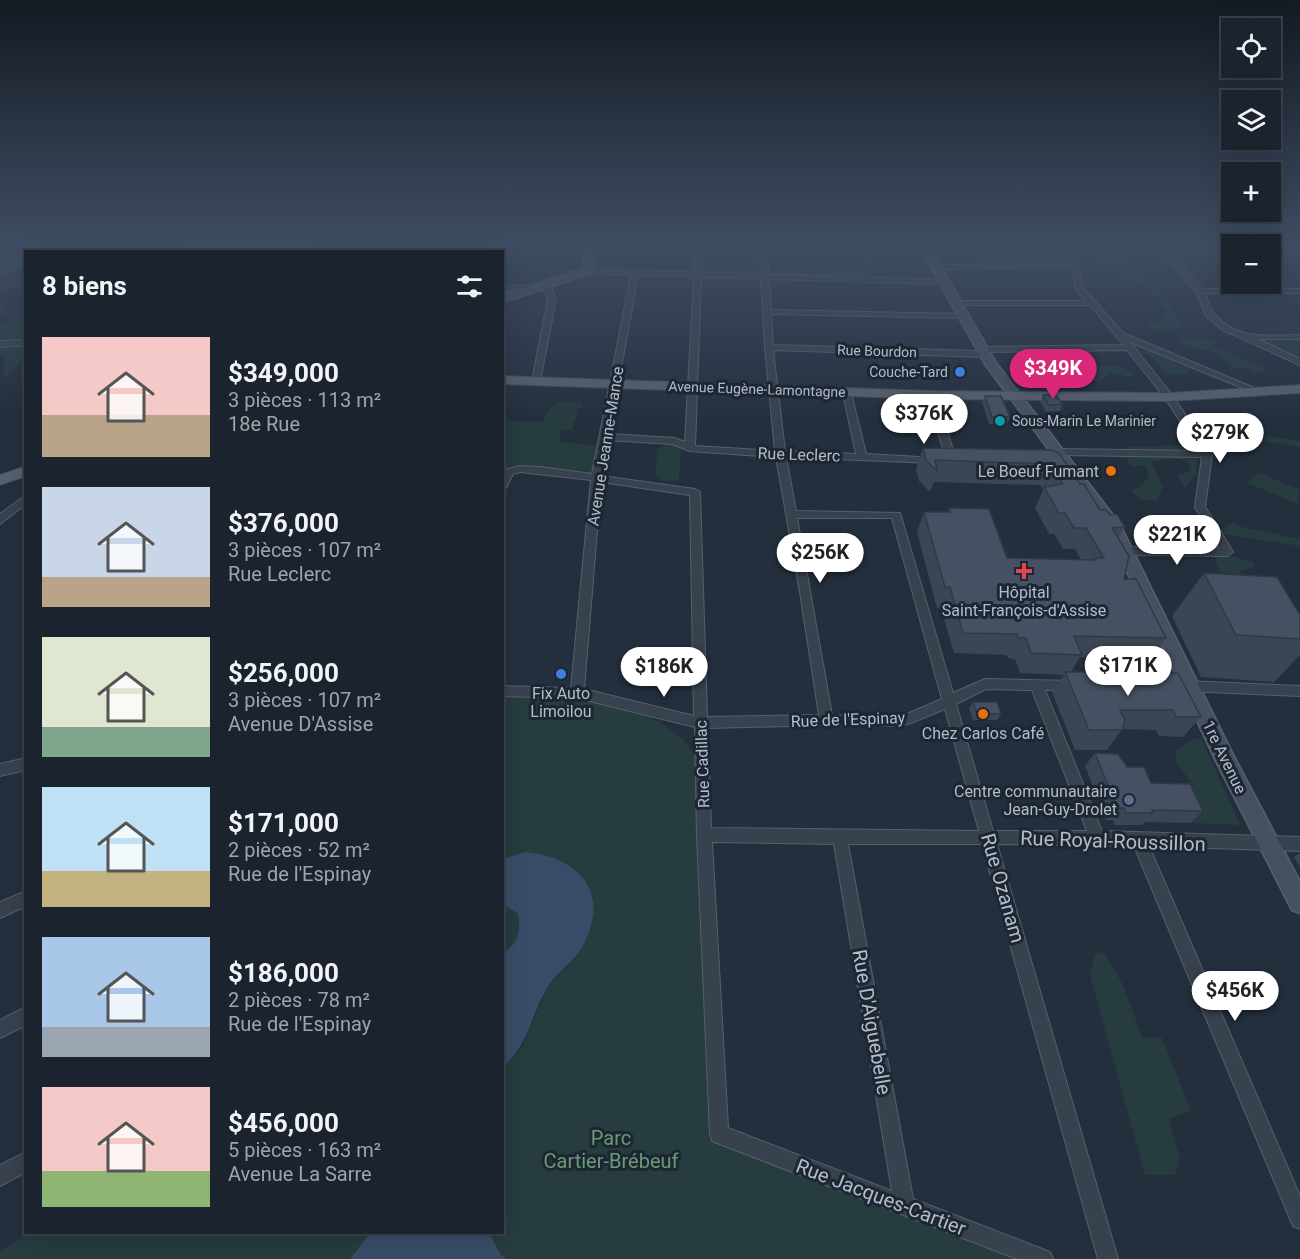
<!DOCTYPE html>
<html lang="fr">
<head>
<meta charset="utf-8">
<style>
	body { margin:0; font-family:Roboto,sans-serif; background:#242b36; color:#f1f3f6; height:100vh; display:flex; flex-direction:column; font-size:22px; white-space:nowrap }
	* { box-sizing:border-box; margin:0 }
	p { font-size:20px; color:#a0a4aa }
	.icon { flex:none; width:33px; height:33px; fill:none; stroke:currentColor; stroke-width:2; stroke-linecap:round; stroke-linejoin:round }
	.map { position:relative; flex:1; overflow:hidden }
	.details { position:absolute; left:24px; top:250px; width:480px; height:984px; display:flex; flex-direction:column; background:#1b232e; border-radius:0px; box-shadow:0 6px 24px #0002,0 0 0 2px #39404a }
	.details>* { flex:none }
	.tools { position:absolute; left:1221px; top:18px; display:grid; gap:12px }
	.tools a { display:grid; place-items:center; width:60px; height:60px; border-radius:0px; background:#1b232e; box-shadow:0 6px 24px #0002,0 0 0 2px #39404a; font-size:30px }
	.price { position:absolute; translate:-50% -51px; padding:0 14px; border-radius:21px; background:#fff; color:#222; font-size:20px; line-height:39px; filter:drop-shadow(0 2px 3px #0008) }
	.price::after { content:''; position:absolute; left:50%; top:36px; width:18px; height:14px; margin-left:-9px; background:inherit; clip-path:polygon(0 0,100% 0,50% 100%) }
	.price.current { background:#db2777; color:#fff }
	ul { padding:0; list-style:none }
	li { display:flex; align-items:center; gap:18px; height:150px; padding:0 18px }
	li span { display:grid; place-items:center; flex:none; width:168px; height:120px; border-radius:0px; color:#555 }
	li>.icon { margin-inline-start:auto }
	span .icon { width:72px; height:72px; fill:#fffc; stroke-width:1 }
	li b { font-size:26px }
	h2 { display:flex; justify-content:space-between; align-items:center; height:72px; padding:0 18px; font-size:26px }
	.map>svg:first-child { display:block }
</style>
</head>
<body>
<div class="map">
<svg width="1300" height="1259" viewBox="0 0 1300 1259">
	<rect width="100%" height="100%" fill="#242f3e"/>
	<!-- green -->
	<path fill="#263c3f" d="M861,248H881L891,254H873L870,264L874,277L816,276V266L865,267Z
		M1108,252L1124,256L1141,267L1135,271L1160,288L1184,328L1157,331L1145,325C1153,323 1166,323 1167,313L1149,285L1123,277V271L1082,253Z
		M18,316L25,325C25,346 25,366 5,377L3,376L5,361L0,353V324Z
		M1179,338L1217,340L1212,346L1267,368L1258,373L1244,367L1238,369C1229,366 1226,360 1219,355C1206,347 1188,351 1179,338Z
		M1265,338H1300V352L1293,359L1256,339Z
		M1148,350L1187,368L1188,374H1166L1150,355L1138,354Z
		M1104,365L1120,367L1135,373L1129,377L1110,373L1099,382L1090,381L1089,387L1074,378L1059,376L1052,368Z
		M579,401L583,407L573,412L578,413L572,430H562L558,442L603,446L596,479L566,473L503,472L502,420L543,422C551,399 557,402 579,401Z
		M1232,431L1300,441V447L1247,439L1230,433Z
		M673,442H681L679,480L664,481L656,474L657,449Z
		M1198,445L1196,474L1185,488L1177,475L1190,471L1189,463L1179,459L1151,461L1163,487L1156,501L1141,500L1131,490L1140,487L1149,476L1146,465L1132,466L1128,462L1126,447Z
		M1258,472L1300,490L1298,504L1248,483Z
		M1233,522L1242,527L1300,539V546L1216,533L1213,528L1222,529Z
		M1214,555H1227L1253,562L1255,567L1240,571L1242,585L1230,584L1219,570Z
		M503,691C527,691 553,690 577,693C615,699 663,717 689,746C695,753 699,763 703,771L719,1134L1043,1259H507L501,1255L489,1233H502L503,1067L523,1045L547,988L585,943L593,921L589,884L525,852L503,859Z
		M1201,738L1240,825L1192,823L1179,795L1155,784L1192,783L1176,762V750L1192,740Z
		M503,904L518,914C521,932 518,943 503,953Z
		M1104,952L1123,985L1142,1037L1162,1038L1191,1111L1169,1119L1180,1159L1175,1175H1145L1090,975L1095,954Z
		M29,1233H370L350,1259H0V1251Z"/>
	<!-- water -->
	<path fill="#394c67" d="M525,852C577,857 610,889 585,942C577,960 557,971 547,988C530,1017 531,1041 503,1067V953C518,943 521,932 518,914L503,904V859Z
		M370,1233H489L501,1255L507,1259H350Z"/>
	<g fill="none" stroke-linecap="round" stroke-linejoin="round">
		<!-- street casing -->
		<g stroke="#565f6c" stroke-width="2">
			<path id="street" d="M695,244H703L701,272L761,274L759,244H767L768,274L944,280L948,282L944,284L769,279L771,310L962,314L966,316L962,318L771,314L773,345L979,351V348L982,347L1124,345L1090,305H955L951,303L955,301H1086L1076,289L1071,267L934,269L930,267L934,265L1070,263L1047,244C1060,244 1073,255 1080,265L1078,267L1084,289L1123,333L1264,392L1260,395L1257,394L1130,342L1172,395L1212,454L1205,507L1233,552L1227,556L1127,555L1122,551L1127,547L1219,548L1195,507L1202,457L1057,455L1052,452L1057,449L1200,451L1165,398L1127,350L987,352V356L984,357L773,350L785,451L856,454L843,393L847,390L851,393L866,454L937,458L939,460L934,463L786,457L796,511L900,513L953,693L985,679L1075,681L1077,685L1075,689L1045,690L1102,831L1300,837V851L1149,846L1300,1196V1229L1293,1226L1134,846L997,844L1118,1259H1098L982,844H848L913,1199L1050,1252L1053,1259H1017L712,1141L710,1134L697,835L695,727L577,698L502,696V686L571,688L591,480L520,472L513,474L506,488L502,489V475L505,470L520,466L540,467L592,474L631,275L588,273L584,271L588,269L694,272ZM638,275L694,277L685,442L674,438L609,434ZM701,277L761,279L765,347L775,451L695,446ZM608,440L672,444L690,451L776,457L800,592L819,715L707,717L700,492L695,489L602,476ZM601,482L690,495L694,716L584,689ZM797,518H892L942,699L907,714L891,716L832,715ZM986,689L1032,690L1087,831H993L956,704ZM945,709L979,831L711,828L708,728L826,725L891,726L908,724ZM712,842L834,844L892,1191L728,1128Z
				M1154,244H1161L1167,251H1232V255H1171L1202,289H1300V293H1205C1208,300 1210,310 1215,315C1238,341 1269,335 1300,335V339H1258L1300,359V365L1223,330L1207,317L1196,292Z
				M1270,251H1300V255H1270Z
				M544,284L551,287L556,299L540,381L536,384L532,381L548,299L542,288L502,291V287Z
				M26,340V345L0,347V341Z
				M932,392L936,395L956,460L954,462L951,463L946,460L928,395Z
				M26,495V504L0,524V514Z
				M1184,681L1300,686V696L1184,691L1180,690L1178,686L1180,682Z
				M26,758V770L0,776V764Z
				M26,891V906L0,918V902Z
				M26,1007V1025L0,1038V1020Z
				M26,1152V1172L0,1186V1165Z"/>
		</g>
		<!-- secondary casing -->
		<g stroke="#565f6c" stroke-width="3">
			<path id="secondary" d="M585,244H595L592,273L502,302V295L583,269Z
				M918,244H928L996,363L1119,523L1231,751L1300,882V913L1292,910L1217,763L1105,525L985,364Z"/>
		</g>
		<!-- primary casing -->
		<g stroke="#414a57" stroke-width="2">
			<path id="primary" d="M502,376L932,391L1169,393L1300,385V393L1169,401L932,399L502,384Z
				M26,466V476L0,485V475Z"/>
		</g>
		<!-- street -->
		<use href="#street" fill="#38414e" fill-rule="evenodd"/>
		<!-- secondary -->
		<use href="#secondary" fill="#465061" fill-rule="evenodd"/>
		<!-- primary -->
		<use href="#primary" fill="#56606e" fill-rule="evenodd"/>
	</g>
	<!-- wall -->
	<path fill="#3b4654" d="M182,244H320L307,250L298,252H187Z
		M1043,395L1063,404L1060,411L1046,412L1040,402Z
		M985,396L1010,417L1007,424H989L982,402Z
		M923,448L1051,450L1080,484L1100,510L1110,515L1125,527L1118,538L1124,579L1166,638L1151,659L1080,657L1071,672L1088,676L1150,677L1153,673L1201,717L1183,737L1159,736L1156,730L1122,729L1107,750H1075L1052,692L1064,675L1020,673L1015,659L1008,658L1006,655L954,653L941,608H937L917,532L924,512H948L949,508L1007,558L1081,560L1075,549H1063L1054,534H1049L1035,508L1043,490L1040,485L934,482L930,492L919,481L916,469Z
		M1204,573L1300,615V655L1274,682L1201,677L1172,616Z
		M973,702L1001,714L997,720H973L969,708Z
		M1095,753L1127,767L1151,783L1203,811L1190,823L1145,822L1142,825H1115L1113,820H1106L1085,766Z
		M1300,853V867L1294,857Z"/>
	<!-- shaded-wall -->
	<path fill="#303945" d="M243,244H320L307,250L298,252H246Z
		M26,267V283L0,293V277Z
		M0,300L8,313L0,317Z"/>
	<!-- building -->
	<path fill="#455162" stroke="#303945" stroke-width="1.5" d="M0,249L26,259V267L0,277Z
		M1043,395H1055L1063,404L1049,405Z
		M985,396H1001L1010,417H992Z
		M923,448L1051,450L1059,453L1080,484H1084L1100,510H1106L1110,515L1117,514L1125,527L1112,528L1129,556L1124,579H1136L1166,638L1074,636L1082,655L1031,653L1026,638H1018L1017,634L963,633L950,587H945L924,512H950L949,508L989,509L1007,558L1096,560L1095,558H1104L1086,528H1074L1065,513H1059L1044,487L1063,484L1050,464L935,460L937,471L926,460Z
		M1204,573L1277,577L1300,615V639L1236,635Z
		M1065,672H1086L1088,676L1155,677L1153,673H1178L1201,717H1176L1173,710H1120L1125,720L1122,730H1089Z
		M973,702H997L1001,714H977Z
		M1095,753L1118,754L1127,767H1144L1151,783L1190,784L1203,811L1152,810L1153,813H1126L1124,808H1117Z"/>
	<!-- sky -->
	<linearGradient id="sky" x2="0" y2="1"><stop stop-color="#141a22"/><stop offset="0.58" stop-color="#3f4d63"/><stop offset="1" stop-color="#3f4d63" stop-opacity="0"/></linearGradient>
	<rect width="1300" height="421" fill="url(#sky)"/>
	<!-- markers -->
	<g fill="#3f7fe0" stroke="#1d2633" stroke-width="2">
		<circle cx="960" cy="372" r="6"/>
		<circle cx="561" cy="674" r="6"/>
	</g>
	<circle fill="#0f9aa8" stroke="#1d2633" stroke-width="2" cx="1000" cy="421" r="6"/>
	<g fill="#e8710a" stroke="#1d2633" stroke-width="2">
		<circle cx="1111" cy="471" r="6"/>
		<circle cx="983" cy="714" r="6"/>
	</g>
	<path fill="#e0444e" stroke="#1d2633" stroke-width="2" d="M1021 562h6v6h6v6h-6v6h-6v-6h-6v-6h6z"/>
	<circle fill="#5c6f8a" stroke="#1d2633" stroke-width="2" cx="1129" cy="800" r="6"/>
	<g text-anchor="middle" stroke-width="6" stroke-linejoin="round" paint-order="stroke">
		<!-- far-street labels -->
		<g font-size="14" fill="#b4bcc9" stroke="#1d2633">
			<text transform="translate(877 351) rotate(2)" y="5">Rue Bourdon</text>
			<text transform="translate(757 389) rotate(2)" y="5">Avenue Eugène-Lamontagne</text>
		</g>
		<!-- far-poi labels -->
		<g font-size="14" fill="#b4bcc9" stroke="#1d2633" text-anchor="end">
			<text x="948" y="377">Couche-Tard</text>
			<text x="1012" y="426" text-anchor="start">Sous-Marin Le Marinier</text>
		</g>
		<!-- street labels -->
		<g font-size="16" fill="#b4bcc9" stroke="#1d2633">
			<text transform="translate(605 446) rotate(-81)" y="6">Avenue Jeanne-Mance</text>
			<text transform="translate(799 454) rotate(2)" y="6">Rue Leclerc</text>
			<text transform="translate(848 719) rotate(-2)" y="6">Rue de l'Espinay</text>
			<text transform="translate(1225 757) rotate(64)" y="6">1re Avenue</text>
			<text transform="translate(702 764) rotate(-92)" y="6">Rue Cadillac</text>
		</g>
		<!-- poi labels -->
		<g font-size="16" fill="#b4bcc9" stroke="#1d2633">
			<text x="1099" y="477" text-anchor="end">Le Boeuf Fumant</text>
			<text x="1024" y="598">Hôpital<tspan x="1024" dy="18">Saint-François-d'Assise</tspan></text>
			<text x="561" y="699">Fix Auto<tspan x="561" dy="18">Limoilou</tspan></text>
			<text x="983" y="739">Chez Carlos Café</text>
			<text x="1117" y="797" text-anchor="end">Centre communautaire<tspan x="1117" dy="18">Jean-Guy-Drolet</tspan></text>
		</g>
		<!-- near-street labels -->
		<g font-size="20" fill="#b4bcc9" stroke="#1d2633">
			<text transform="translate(1113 841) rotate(2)" y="7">Rue Royal-Roussillon</text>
			<text transform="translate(1003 888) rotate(74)" y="7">Rue Ozanam</text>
			<text transform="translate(872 1022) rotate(80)" y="7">Rue D'Aiguebelle</text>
			<text transform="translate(881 1197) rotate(21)" y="7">Rue Jacques-Cartier</text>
		</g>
		<!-- near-park labels -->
		<g font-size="20" fill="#6b9a76" stroke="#1d2633">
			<text x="611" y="1145">Parc<tspan x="611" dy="23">Cartier-Brébeuf</tspan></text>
		</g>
	</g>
</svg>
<div class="tools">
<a><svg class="icon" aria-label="locate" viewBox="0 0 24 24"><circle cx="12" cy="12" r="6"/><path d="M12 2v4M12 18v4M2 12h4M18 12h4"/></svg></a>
<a><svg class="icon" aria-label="layers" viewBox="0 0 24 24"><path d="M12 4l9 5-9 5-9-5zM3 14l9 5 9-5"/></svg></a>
<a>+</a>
<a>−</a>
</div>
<b class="price current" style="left:1053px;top:400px">$349K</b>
<b class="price" style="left:924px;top:445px">$376K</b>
<b class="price" style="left:1220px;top:464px">$279K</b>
<b class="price" style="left:1177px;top:566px">$221K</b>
<b class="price" style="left:820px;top:584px">$256K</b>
<b class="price" style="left:1128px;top:697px">$171K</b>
<b class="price" style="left:664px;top:698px">$186K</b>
<b class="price" style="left:1235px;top:1022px">$456K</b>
<section class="details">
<h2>8 biens<svg class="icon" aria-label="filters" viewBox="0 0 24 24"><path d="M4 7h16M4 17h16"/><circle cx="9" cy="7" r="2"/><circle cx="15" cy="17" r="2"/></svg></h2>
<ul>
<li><span style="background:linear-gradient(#f6c9c9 65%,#b9a48a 0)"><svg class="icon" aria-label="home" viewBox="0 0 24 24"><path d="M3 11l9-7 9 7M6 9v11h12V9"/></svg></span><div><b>$349,000</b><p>3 pièces · 113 m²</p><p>18e Rue</p></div></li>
<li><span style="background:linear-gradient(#c9d6e8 75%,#b9a48a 0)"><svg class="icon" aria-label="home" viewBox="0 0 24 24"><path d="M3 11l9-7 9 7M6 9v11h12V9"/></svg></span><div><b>$376,000</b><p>3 pièces · 107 m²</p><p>Rue Leclerc</p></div></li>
<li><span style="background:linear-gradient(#dfe7d0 75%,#7fa58c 0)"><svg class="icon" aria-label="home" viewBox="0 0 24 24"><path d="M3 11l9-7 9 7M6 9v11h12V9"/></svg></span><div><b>$256,000</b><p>3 pièces · 107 m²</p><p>Avenue D'Assise</p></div></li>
<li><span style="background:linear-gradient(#bfe0f5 70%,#c2b280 0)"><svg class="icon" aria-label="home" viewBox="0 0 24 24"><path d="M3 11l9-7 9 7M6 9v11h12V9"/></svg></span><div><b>$171,000</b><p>2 pièces · 52 m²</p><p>Rue de l'Espinay</p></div></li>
<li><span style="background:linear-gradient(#a9c7e8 75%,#9aa5b1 0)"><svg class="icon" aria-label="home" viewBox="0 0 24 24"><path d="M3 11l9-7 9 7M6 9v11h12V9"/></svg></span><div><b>$186,000</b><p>2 pièces · 78 m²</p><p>Rue de l'Espinay</p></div></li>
<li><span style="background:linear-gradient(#f6c9c9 70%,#8fb573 0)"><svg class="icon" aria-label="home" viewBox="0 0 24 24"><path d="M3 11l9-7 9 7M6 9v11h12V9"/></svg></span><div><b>$456,000</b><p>5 pièces · 163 m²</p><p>Avenue La Sarre</p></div></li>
</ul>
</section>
</div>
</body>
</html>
